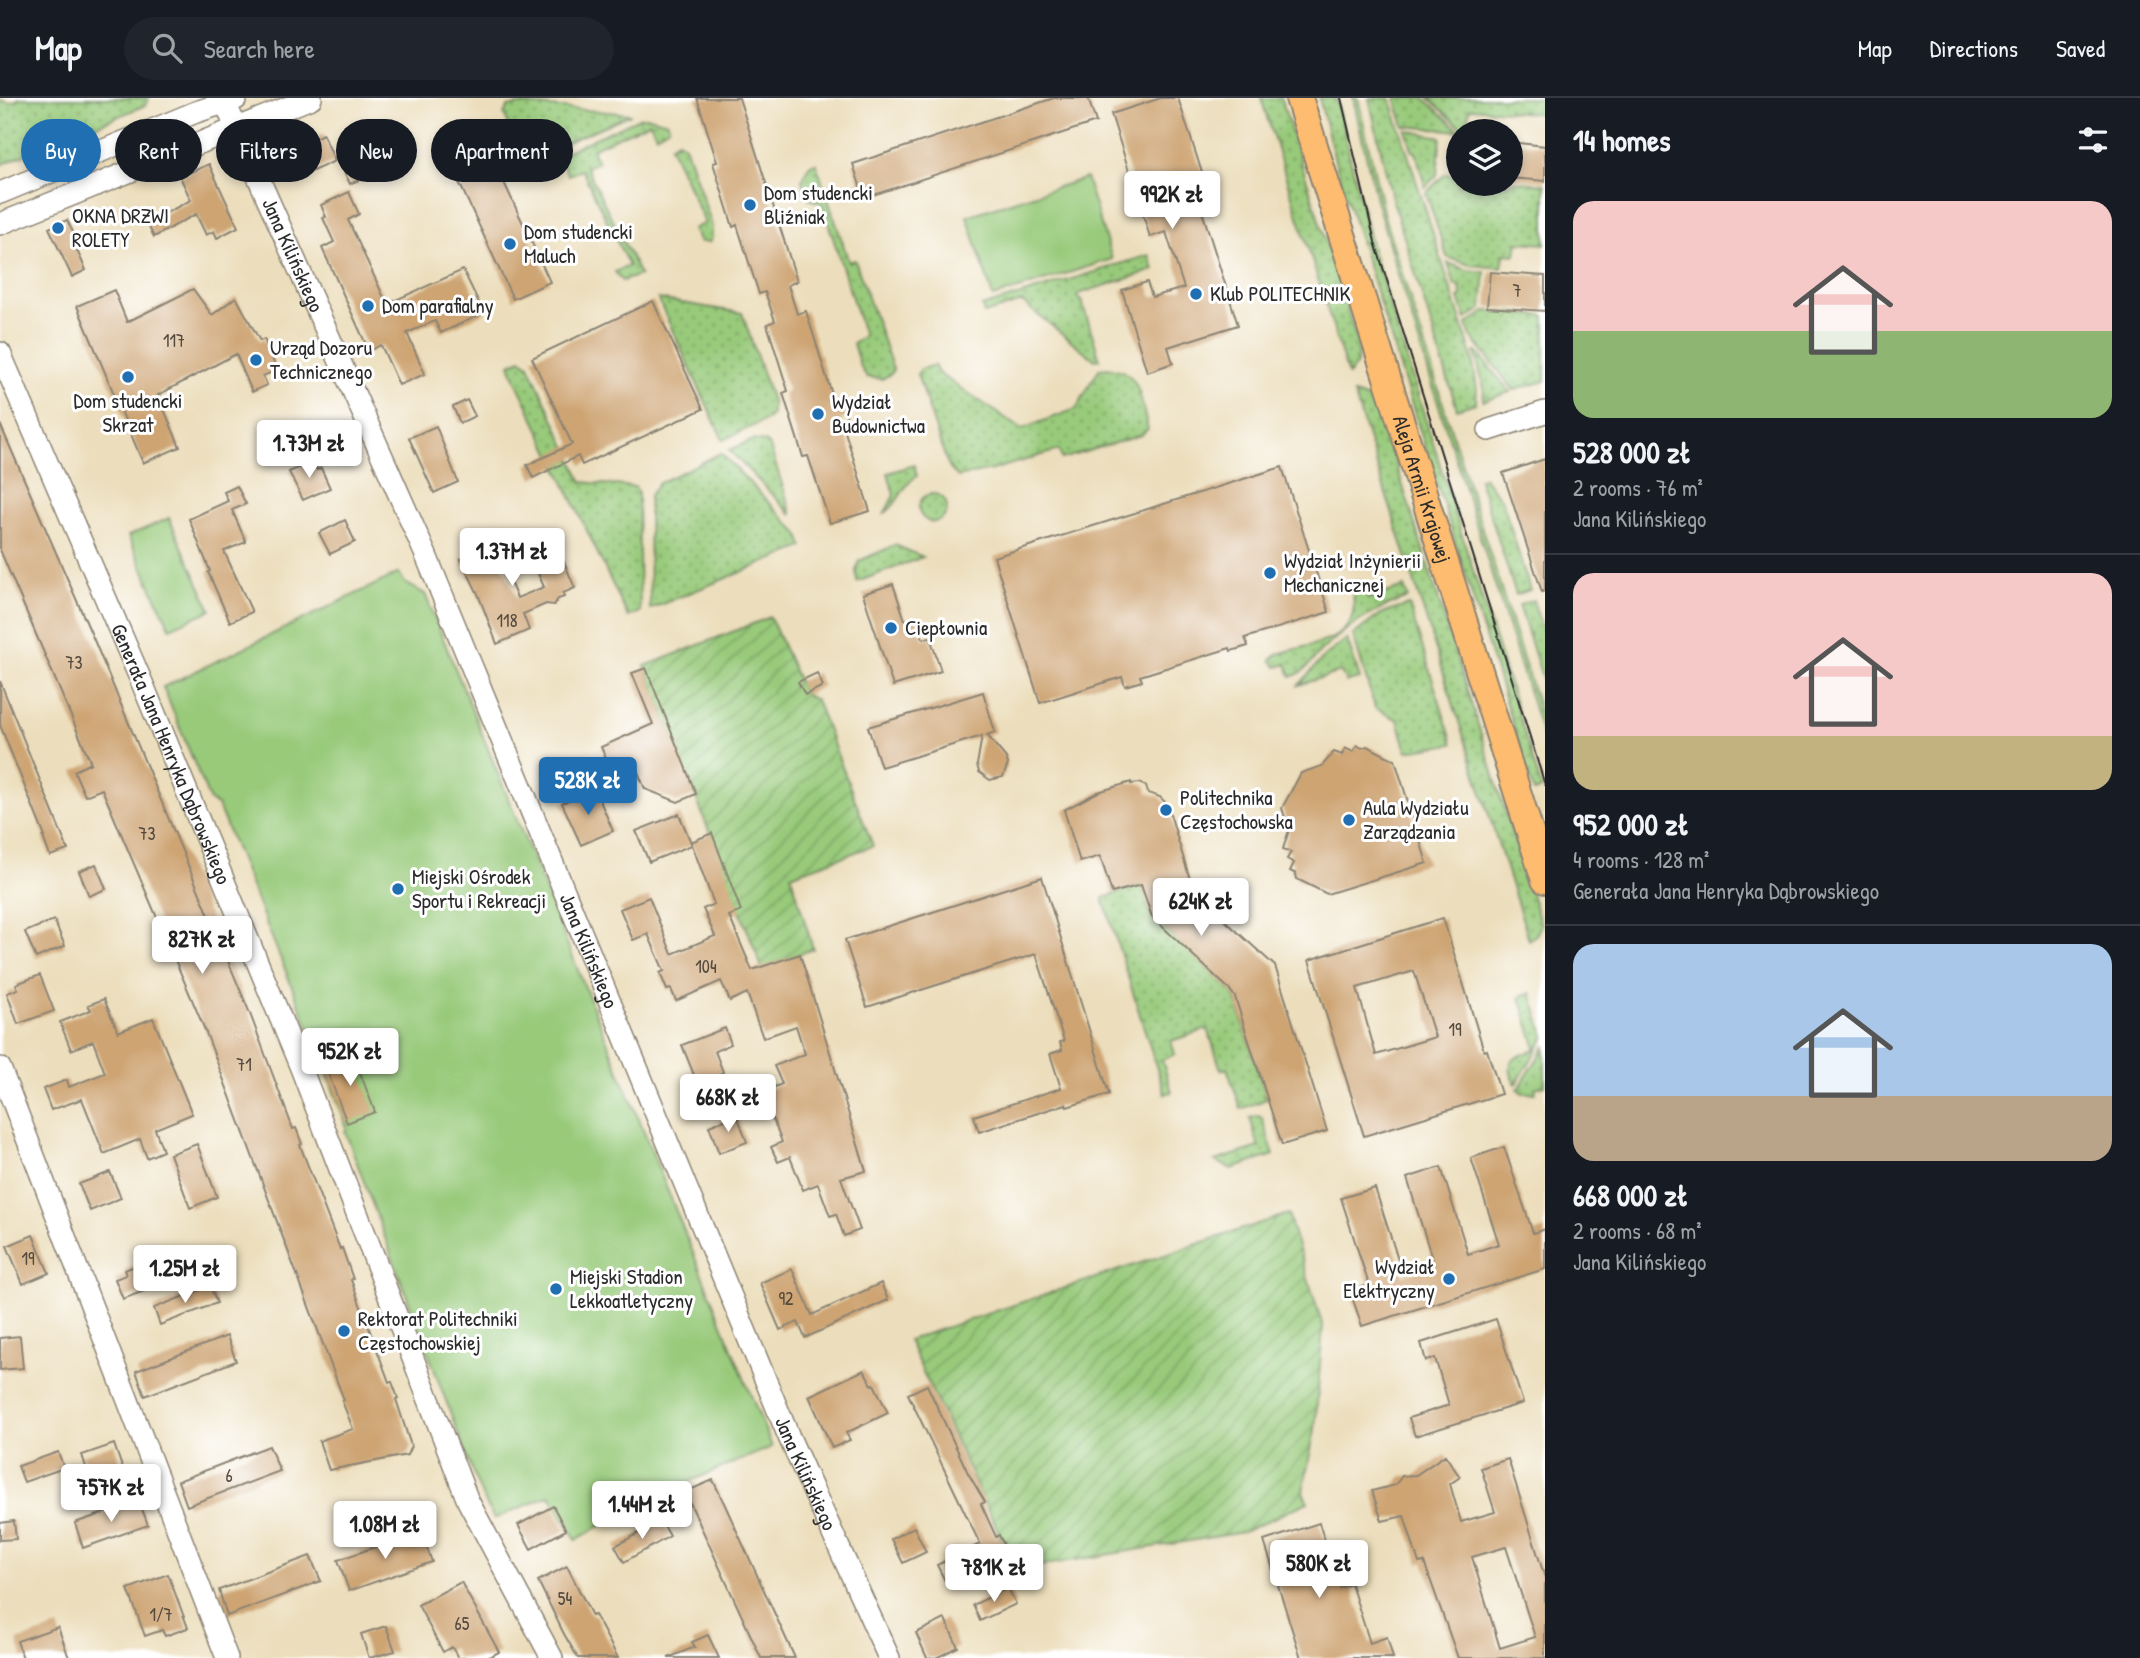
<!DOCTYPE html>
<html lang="en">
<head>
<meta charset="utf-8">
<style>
	body { margin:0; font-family:"Patrick Hand",sans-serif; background:#20242c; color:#f1f3f6; height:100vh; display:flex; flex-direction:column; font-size:26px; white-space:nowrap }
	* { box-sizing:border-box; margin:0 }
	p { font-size:23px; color:#9ea1a6 }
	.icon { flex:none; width:38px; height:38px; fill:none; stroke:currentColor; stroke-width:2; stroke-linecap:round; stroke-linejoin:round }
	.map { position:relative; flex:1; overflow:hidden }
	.panel { display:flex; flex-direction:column; background:#171b24; width:595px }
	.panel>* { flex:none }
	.guide { position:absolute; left:21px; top:21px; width:665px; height:63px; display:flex; gap:14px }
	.controls { position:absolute; left:1446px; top:21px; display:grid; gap:14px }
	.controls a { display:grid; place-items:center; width:77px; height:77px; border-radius:50%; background:#171b24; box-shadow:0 4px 10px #0003; font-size:35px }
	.price { position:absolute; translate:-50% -60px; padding:0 16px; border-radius:7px; background:#fff; color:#222; font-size:23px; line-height:46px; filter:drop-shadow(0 2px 4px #0008) }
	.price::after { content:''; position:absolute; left:50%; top:42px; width:21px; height:16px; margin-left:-10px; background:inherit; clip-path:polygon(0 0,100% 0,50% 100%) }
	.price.active { background:#1f6fb2; color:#fff }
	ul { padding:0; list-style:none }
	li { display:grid; align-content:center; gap:14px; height:371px; padding:0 28px }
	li+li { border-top:2px solid #363941 }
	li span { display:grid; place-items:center; height:217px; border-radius:21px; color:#555 }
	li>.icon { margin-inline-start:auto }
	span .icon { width:126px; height:126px; fill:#fffc; stroke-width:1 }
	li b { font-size:30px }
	h2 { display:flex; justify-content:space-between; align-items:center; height:84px; padding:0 28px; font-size:30px }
	.chip { padding:0 24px; border-radius:32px; background:#171b24; box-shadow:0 4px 10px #0003; font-size:24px; line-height:63px }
	.chip.active { background:#1f6fb2; color:#fff }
	header { display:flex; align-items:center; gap:42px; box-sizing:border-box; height:98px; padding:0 35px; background:#171b24; border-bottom:2px solid #363941 }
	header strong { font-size:33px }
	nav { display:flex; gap:38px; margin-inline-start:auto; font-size:24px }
	.search { width:490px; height:63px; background:#20242c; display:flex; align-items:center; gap:18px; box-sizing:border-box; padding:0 24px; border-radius:38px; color:#9ea1a6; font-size:26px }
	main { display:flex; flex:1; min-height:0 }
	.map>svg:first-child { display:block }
</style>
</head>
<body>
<header>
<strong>Map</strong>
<div class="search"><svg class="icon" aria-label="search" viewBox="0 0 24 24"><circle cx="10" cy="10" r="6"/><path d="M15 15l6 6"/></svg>Search here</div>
<nav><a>Map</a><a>Directions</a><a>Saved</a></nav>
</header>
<main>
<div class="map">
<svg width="1545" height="1560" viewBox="0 0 1545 1560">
	<defs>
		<pattern id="grass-dots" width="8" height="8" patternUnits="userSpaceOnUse" patternTransform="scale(1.75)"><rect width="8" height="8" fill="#98ca7a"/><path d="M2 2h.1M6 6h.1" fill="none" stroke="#7ca464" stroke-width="1.8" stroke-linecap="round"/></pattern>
		<pattern id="garden-furrows" width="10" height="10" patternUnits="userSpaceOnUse" patternTransform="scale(1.75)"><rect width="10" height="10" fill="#98ca7a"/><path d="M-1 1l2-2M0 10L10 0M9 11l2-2" fill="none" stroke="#7ca464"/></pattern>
	</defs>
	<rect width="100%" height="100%" fill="#fff"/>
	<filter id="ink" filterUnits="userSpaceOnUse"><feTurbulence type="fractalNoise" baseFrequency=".0143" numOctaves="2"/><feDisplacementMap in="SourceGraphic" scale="14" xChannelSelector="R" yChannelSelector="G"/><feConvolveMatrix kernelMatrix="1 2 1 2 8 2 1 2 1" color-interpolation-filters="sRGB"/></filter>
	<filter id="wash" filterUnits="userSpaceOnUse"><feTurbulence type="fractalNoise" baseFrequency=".00686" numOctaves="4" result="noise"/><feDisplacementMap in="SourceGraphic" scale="28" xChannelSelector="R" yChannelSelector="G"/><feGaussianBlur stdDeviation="1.57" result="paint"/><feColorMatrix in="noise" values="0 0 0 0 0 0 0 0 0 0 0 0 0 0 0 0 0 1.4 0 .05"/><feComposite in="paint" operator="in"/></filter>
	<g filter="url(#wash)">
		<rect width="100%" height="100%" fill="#ecdebc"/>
		<!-- grass -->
		<path fill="url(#grass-dots)" stroke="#627a52" stroke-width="2" d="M20,0H149L146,7L0,67V2L10,5Z
			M1261,0H1281L1358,246L1357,266L1348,277Z
			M1319,0H1336L1372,151L1542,691L1534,694L1336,66Z
			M1353,0H1358L1384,118L1545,631V646L1399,180L1377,105Z
			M1369,0H1390L1472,258L1477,291L1476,305L1457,311L1392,100Z
			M1395,0H1424L1460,33L1404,28Z
			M1429,0H1545V16L1470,10L1465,33Z
			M518,7H527L631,16L524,63L504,16L508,9Z
			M641,19H650L668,24L669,29L656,37L650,24L592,51L598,64L586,69L640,177L622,183L615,174L629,168L582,72L568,77L562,65L535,78L528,71Z
			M1406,32L1441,39L1437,77L1425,89L1416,54H1413Z
			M678,43L685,47L712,128V140L710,144H700L693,131L705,125L670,48Z
			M816,65L849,164L855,162L893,271L892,275L882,281L867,279L860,268L853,246L864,238L822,105L808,101L802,82L810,67Z
			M1445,76L1458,78V86H1510V83L1545,86V146L1518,144L1516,157L1504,156L1502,170L1470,167L1447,159L1426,95Z
			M1149,157L1154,172L1078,196L1077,199L1082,204L1100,261L1095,262L1022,204L984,216L982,209Z
			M1448,165L1467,172L1485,174L1482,211L1466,221L1459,200L1462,198L1459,188H1455Z
			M658,201L742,215L772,303V316L768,321L723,342Z
			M1487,213L1545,218V283L1514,292L1471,239L1467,226Z
			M1475,254H1477L1510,294L1483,303L1484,290Z
			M521,261L529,267L582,384L635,389L638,393L640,514L628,519L515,281L510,266Z
			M934,267L938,275L1022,331L1076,311L1099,271C1141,265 1139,299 1148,331L1141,337L1062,361L1059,352L992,372L958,379L950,371L946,362L917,276L921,271Z
			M1354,296L1372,302L1378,309L1541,827L1536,837L1529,842Z
			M753,342L765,344L770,349L792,417L729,352Z
			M721,355L799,436L803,449L650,511L649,398L659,385Z
			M914,367L917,378C901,388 900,405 885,415L894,397L888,375Z
			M1483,379L1502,402L1530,492L1516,497L1479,381Z
			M919 410a14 14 0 1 1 28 0a14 14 0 1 1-28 0Z
			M895,447L923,459L857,484L856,473L859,463Z
			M1357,483L1364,486L1368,501L1404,489L1408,500C1376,510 1348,528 1323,551C1312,562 1306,575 1291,579L1287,566L1277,569L1271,562L1278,556C1317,544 1364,544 1352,491Z
			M1533,502L1545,540V581L1543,582L1519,507Z
			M1409,507L1453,646L1407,653L1398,622L1375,610L1353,537L1381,516Z
			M1347,541L1360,581L1346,584L1341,574L1299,587L1324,559Z
			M1141,787L1152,819L1230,891L1235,899L1267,1001L1241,1011L1227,970L1221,972L1208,931L1171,943L1175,956L1162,962L1172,994L1165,996L1103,800Z
			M1531,895L1545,939L1516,986C1501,961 1517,959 1536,951L1520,899Z
			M1545,949V987L1535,990L1536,995H1522L1518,991Z
			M1258,1018L1262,1020L1274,1057L1232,1071L1215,1063L1259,1049L1250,1020Z"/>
		<!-- garden -->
		<path fill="url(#garden-furrows)" stroke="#627a52" stroke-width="2" d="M770,519L805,597L816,602L873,748L791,777L813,851L762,870L645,568Z
			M1288,1116L1323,1229L1315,1331L1303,1394L1308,1404L1243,1434L1016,1472L908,1242Z"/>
		<!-- pitch -->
		<path fill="#98ca7a" stroke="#627a52" stroke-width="2" d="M1086,80L1112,161L993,199L967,118Z
			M169,420L211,512L170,530L128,438Z
			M399,475L405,485L425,496L772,1349L647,1401L576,1442L550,1397L494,1421L479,1391L345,1033L347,1030L323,964L218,708L210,703L163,589Z"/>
		<g id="blocks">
			<!-- building -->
			<path fill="#cea473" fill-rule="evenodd" d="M697,0H739L797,183L788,187L797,216L806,213L835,306L842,304L847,320L841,321L870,413L830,425L808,358L803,359L783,295L788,293L767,226L775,223L765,194L759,196L737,127L733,129L713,65L717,64Z
				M1054,0H1088L1096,24L864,100L853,66Z
				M1161,0H1178L1213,109L1202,113L1238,227L1168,249L1173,265L1147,274L1122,192L1147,184L1152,199L1184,190L1166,134L1150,139L1111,16Z
				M478,28L550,184L513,201L441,45Z
				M323,36L335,63L306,76L294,49Z
				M1510,44L1545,48V83L1510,80Z
				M381,48L390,68L350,86L341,67Z
				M209,66L238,129L217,140L214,133L206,137L196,116L154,139L147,125L191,102L180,79Z
				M349,94L359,116L348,122L387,206L463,172L484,215L441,235L435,223L407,235L425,276L399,287L381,247L369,253L322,150L334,144L323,120L326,119L321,107Z
				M67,122L77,142L73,144L86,172L72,179L49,130Z
				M1490,174L1545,178V213L1487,209Z
				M193,191L212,217L236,199L260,243L264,241L277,272L263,278L267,287L252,294L236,256L158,297L180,349L143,365L77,208L114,192L127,224Z
				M653,203L703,311L582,367L578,358L533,380L527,367L572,346L532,260Z
				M467,302L475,318L460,325L453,309Z
				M0,326L94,542L249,913L293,1031L296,1030L302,1046L300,1047L340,1151L342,1150L353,1181L351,1182L389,1284H392L398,1300L396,1301L411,1348L407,1357L329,1372L319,1343L353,1331L342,1303L344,1302L205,932L102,691L85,698L74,673L91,665L0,452Z
				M436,328L458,384L434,395L409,340Z
				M1545,361V493L1542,494L1503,375Z
				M313,363L317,372L321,370L330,390L303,402L289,374Z
				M1282,369L1329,514L1245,540L1248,548L1231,553L1230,550L1140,578L1142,583L1125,588L1122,579L1040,605L994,459Z
				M237,388L246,406L232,412L246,444L224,453L252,514L230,524L208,474L210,473L189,421L228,403L224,394Z
				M345,422L355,444L330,456L319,435Z
				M524,435L530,449L500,462L517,500L544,489L538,475L564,464L575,490L563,495L564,499L558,501L554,507L546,506L523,516L529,532L497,546L478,496L461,461Z
				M893,486L905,522L916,519L923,541L930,539L941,573L893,588L863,496Z
				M646,570L696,696L678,704L645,691L636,669L614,679L601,649L653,626L632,575Z
				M817,575L823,588L805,597L798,584Z
				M0,583L68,752L50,758L43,739H45L0,627Z
				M983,594L995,634L987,637L1006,660L1008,666L1003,679L990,682L979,674L977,667L982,638L881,669L868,629Z
				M1357,647L1362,650L1367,648L1395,662L1427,765L1327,796L1297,781L1296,776L1290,773L1294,765L1287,761L1291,754L1283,751L1289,732L1282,710L1301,675L1322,668L1334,654L1342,657L1345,650L1353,654Z
				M1131,684V686L1139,685L1146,688L1148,695L1160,699L1167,706L1192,788L1197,797L1275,868L1327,1033L1282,1047L1235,899L1229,891L1152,819L1141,787L1112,795L1100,758L1080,764L1064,712L1098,694Z
				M595,691L613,733L581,747L562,705Z
				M679,716L692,747L649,764L636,733Z
				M712,735L741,813L729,818L752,872L800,856L866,1073L841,1080L860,1132L844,1138L836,1116L830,1118L818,1086L803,1092L790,1059L778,1064L771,1049L782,1044L762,994L782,986L774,968L805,956L796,928L763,940L747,895L730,903L721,883L676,903L671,891L667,892L660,875L664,873L648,836L633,842L620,811L649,799L672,856L715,838L703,811L714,806L691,744Z
				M96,766L106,791L89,798L79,773Z
				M1042,779L1109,996L1067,1009L1066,1006L979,1034L974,1018L1061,990L1050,956L1062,952L1060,944L1064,943L1036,856L867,909L845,842Z
				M1443,820L1484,953L1487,952L1501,996L1364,1038L1309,862ZM1414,873L1435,939L1376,957L1357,890Z
				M54,822L65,848L36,860L25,834Z
				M40,877L54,913L18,926L7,895L18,891L16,886Z
				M104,901L118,934L153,920L192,1016L155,1031L163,1053L147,1060L140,1041L104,1056L82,1001L51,1012L43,991L67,982L69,989L105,975L93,943L71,952L60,924L91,912L88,907Z
				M725,930L731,946L715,953L723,974L720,976L724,987L698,998L692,983L696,982L682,947Z
				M353,956L375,1014L347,1025L325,967Z
				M737,1017L747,1044L719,1055L709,1028Z
				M197,1046L217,1099L190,1110L170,1056Z
				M1504,1049L1533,1135L1545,1131V1171L1362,1228L1350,1193L1369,1187L1341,1100L1375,1090L1403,1177L1434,1167L1407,1080L1441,1069L1468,1156L1499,1146L1471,1060Z
				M110,1074L121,1100L90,1113L79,1086Z
				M33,1137L49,1175L23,1186L7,1148Z
				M138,1167L147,1192L123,1201L115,1181L126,1177L124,1172Z
				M792,1171L812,1217L881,1185L888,1202L805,1240L798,1224L780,1232L760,1185Z
				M210,1188L217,1205L160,1227L154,1210Z
				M1496,1221L1523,1305L1415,1338L1409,1320L1449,1307L1435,1260L1426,1263L1421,1245Z
				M20,1238L23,1270L0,1272V1240Z
				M227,1238L236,1263L145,1298L136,1273Z
				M864,1272L872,1287L874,1286L888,1315L846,1335L850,1342L832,1350L809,1298Z
				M927,1287L968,1375L985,1404L981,1406L996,1439L999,1437L1007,1453L945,1483L937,1467L980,1446L908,1296Z
				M114,1346L124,1375L92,1387L82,1357Z
				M269,1348L280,1373L187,1408L178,1383Z
				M58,1354L64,1370L24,1384L18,1368Z
				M1445,1357L1460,1379L1450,1386L1461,1424L1495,1414L1481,1370L1508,1361L1545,1480V1560H1458L1424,1464L1419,1465L1404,1418L1382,1423L1372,1393L1395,1387L1402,1378L1416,1377ZM1506,1449L1535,1539L1500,1550L1472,1459Z
				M713,1382L724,1405L795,1560H761L685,1394Z
				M139,1403L148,1427L83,1450L75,1425Z
				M553,1408L566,1432L531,1451L518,1427Z
				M14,1423L16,1441L0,1442V1425Z
				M661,1423L670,1438L624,1464L615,1448Z
				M1319,1425L1340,1490L1351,1486L1370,1545L1387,1539L1393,1560H1301L1264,1443Z
				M914,1429L926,1454L903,1465L891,1441Z
				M421,1433L432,1464L349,1493L338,1462Z
				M310,1458L321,1483L227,1518L219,1492Z
				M567,1468L592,1518L595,1517L618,1560H578L564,1536L538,1483Z
				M168,1476L188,1530L165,1538L162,1532L145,1538L128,1491Z
				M461,1484L499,1554L487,1560H458L452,1549L443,1554L418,1507Z
				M1008,1490L1016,1506L980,1523L973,1507Z
				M945,1521L958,1549L936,1560H927L916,1535Z
				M386,1528L395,1553L369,1560L361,1536Z
				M58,1529L69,1560H23L17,1543Z
				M708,1537L719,1560H668L695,1549L692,1544Z"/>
		</g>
	</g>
	<g filter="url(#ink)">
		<use href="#blocks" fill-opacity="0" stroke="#8c8474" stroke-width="2"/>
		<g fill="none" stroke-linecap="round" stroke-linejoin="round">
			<!-- minor casing -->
			<g stroke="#8c8474" stroke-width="24">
				<g id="minor">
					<path id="s1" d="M223,0L425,455L789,1339L889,1560"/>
					<path d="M0,95L196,14L236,1"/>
					<path d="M0,126L311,0"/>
					<path id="s2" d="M0,255L143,587L301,970L468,1403L552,1560"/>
					<path d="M1489,332L1545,314"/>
					<path d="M0,970L227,1560"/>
				</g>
			</g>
			<!-- major casing -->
			<g stroke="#8c8474" stroke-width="30">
				<g id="major">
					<path id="s3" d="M1299,0L1545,782"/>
				</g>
			</g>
			<!-- minor -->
			<use href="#minor" stroke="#fff" stroke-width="21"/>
			<!-- major -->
			<use href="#major" stroke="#fdbc70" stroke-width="26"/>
			<!-- tram -->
			<path stroke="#2b2b2b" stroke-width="2" d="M1341,0L1375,144L1545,687"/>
		</g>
	</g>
	<!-- markers -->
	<g fill="#1f6fb2" stroke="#fff" stroke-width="2.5">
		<circle cx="750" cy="107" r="7"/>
		<circle cx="58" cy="130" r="7"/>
		<circle cx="510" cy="146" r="7"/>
		<circle cx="1196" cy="196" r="7"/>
		<circle cx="368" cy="208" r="7"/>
		<circle cx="256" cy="262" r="7"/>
		<circle cx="128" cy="279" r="7"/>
		<circle cx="818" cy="316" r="7"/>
		<circle cx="1270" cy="475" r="7"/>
		<circle cx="891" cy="530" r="7"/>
		<circle cx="1166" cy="712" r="7"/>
		<circle cx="1349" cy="722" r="7"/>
		<circle cx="398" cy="791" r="7"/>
		<circle cx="1449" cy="1181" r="7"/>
		<circle cx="556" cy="1191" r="7"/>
		<circle cx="344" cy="1233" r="7"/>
	</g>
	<g text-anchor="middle" stroke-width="6" stroke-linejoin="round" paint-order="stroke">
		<!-- number labels -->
		<g font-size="18" fill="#54493d">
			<text x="1517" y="199">7</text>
			<text x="174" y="249">117</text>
			<text x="507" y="529">118</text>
			<text x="74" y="571">73</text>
			<text x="147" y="742">73</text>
			<text x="706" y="875">104</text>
			<text x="1455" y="938">19</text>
			<text x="244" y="973">71</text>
			<text x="28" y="1167">19</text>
			<text x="786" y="1207">92</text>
			<text x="229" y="1384">6</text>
			<text x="565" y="1507">54</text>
			<text x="161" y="1523">1/7</text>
			<text x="462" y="1532">65</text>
		</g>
		<!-- poi labels -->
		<g font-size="21" fill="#2b2b2b" stroke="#fff" text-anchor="start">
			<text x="764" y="102">Dom studencki<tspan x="764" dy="24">Bliźniak</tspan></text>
			<text x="72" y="125">OKNA DRZWI<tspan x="72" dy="24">ROLETY</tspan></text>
			<text x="524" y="141">Dom studencki<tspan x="524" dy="24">Maluch</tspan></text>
			<text x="1210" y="203">Klub POLITECHNIK</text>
			<text x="382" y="215">Dom parafialny</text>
			<text x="270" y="257">Urząd Dozoru<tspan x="270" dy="24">Technicznego</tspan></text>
			<text x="128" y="310" text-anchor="middle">Dom studencki<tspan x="128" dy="24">Skrzat</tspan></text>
			<text x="832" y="311">Wydział<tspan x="832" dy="24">Budownictwa</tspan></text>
			<text x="1284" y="470">Wydział Inżynierii<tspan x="1284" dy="24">Mechanicznej</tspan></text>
			<text x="905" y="537">Ciepłownia</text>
			<text x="1180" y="707">Politechnika<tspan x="1180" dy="24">Częstochowska</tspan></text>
			<text x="1363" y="717">Aula Wydziału<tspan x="1363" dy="24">Zarządzania</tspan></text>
			<text x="412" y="786">Miejski Ośrodek<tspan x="412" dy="24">Sportu i Rekreacji</tspan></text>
			<text x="1435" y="1176" text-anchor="end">Wydział<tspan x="1435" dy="24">Elektryczny</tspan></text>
			<text x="570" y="1186">Miejski Stadion<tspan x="570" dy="24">Lekkoatletyczny</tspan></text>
			<text x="358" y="1228">Rektorat Politechniki<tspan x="358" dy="24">Częstochowskiej</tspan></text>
		</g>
		<!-- street labels -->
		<g font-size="21" fill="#2b2b2b" stroke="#fff">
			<text dy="7" stroke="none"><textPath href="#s1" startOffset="172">Jana Kilińskiego</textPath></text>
			<text dy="7" stroke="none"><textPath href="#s3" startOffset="410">Aleja Armii Krajowej</textPath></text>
			<text dy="7" stroke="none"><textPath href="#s2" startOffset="436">Generała Jana Henryka Dąbrowskiego</textPath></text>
			<text dy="7" stroke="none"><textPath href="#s1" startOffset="928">Jana Kilińskiego</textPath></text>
			<text dy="7" stroke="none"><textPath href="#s1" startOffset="1494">Jana Kilińskiego</textPath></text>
		</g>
	</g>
</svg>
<div class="controls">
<a><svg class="icon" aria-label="layers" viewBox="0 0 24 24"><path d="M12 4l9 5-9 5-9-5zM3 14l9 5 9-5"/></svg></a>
</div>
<b class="price" style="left:1172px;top:133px">992K zł</b>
<b class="price" style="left:309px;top:382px">1.73M zł</b>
<b class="price" style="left:512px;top:490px">1.37M zł</b>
<b class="price active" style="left:588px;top:719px">528K zł</b>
<b class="price" style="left:1201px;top:840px">624K zł</b>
<b class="price" style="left:202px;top:878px">827K zł</b>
<b class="price" style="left:350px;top:990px">952K zł</b>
<b class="price" style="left:728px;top:1036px">668K zł</b>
<b class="price" style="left:185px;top:1207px">1.25M zł</b>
<b class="price" style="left:111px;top:1426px">757K zł</b>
<b class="price" style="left:642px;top:1443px">1.44M zł</b>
<b class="price" style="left:385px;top:1463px">1.08M zł</b>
<b class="price" style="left:1319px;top:1502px">580K zł</b>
<b class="price" style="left:994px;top:1506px">781K zł</b>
<div class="guide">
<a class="chip active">Buy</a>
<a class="chip">Rent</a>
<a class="chip">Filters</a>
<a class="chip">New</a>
<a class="chip">Apartment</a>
</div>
</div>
<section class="panel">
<h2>14 homes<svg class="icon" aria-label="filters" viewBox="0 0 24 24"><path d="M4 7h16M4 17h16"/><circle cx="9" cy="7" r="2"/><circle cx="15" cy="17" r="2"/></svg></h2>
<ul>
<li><span style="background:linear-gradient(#f6c9c9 60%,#8fb573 0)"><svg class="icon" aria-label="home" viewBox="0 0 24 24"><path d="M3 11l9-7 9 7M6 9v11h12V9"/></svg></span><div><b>528 000 zł</b><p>2 rooms · 76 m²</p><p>Jana Kilińskiego</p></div></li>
<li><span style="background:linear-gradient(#f6c9c9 75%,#c2b280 0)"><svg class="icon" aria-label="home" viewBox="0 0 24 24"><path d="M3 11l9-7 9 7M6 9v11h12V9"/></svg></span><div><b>952 000 zł</b><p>4 rooms · 128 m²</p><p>Generała Jana Henryka Dąbrowskiego</p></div></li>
<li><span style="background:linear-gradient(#a9c7e8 70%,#b9a48a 0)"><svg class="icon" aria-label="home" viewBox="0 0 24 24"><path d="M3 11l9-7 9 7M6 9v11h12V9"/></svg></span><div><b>668 000 zł</b><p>2 rooms · 68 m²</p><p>Jana Kilińskiego</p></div></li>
</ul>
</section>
</main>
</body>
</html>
